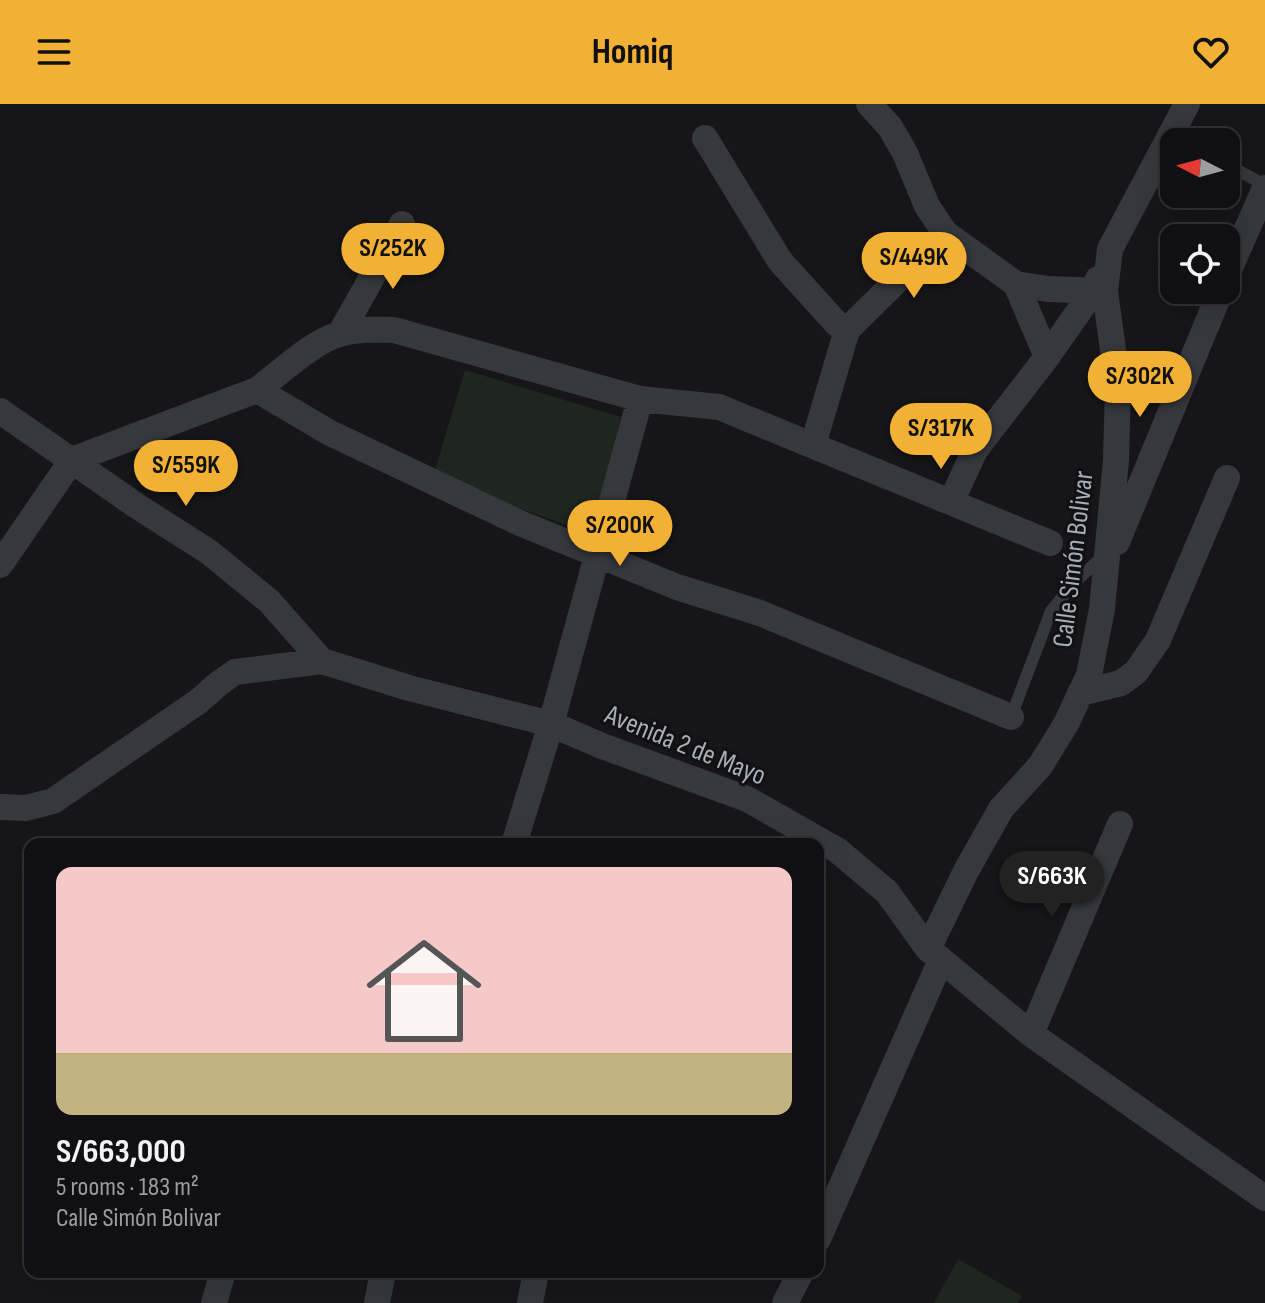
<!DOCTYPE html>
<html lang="en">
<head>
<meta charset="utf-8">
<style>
	body { margin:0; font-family:"Sofia Sans Condensed",sans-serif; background:#1e1e20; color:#f1f3f6; height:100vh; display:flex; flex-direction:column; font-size:30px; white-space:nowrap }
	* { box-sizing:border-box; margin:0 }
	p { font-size:26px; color:#9c9d9f }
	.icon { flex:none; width:44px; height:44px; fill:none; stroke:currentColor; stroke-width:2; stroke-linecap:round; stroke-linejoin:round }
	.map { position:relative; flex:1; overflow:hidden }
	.sheet { position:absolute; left:24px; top:734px; width:800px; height:440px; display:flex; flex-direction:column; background:#101012; border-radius:16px; box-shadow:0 8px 32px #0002,0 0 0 2px #303032 }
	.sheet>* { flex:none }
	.needle { width:52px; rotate:276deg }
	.tools { position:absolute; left:1160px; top:24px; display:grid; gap:16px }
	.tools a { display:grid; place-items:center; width:80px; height:80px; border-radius:16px; background:#101012; box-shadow:0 8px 32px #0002,0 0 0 2px #303032; font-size:40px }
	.price { position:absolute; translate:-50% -68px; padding:0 18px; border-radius:28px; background:#f2b134; color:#111; font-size:26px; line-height:52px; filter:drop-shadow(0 2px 4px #0008) }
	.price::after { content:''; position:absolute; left:50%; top:48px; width:24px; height:18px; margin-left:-12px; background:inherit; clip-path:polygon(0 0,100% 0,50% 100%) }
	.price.selected { background:#222; color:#fff }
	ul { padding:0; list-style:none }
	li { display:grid; align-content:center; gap:16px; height:424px; padding:0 32px }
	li+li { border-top:2px solid #303032 }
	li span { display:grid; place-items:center; height:248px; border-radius:16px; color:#555 }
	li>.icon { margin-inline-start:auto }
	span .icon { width:144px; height:144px; fill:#fffc; stroke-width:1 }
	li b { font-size:34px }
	header { display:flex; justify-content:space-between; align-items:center; height:104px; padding:0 32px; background:#f2b134; color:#111; font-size:36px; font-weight:700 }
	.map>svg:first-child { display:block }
</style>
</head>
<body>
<header><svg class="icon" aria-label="menu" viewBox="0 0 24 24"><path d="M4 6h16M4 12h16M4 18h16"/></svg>Homiq<svg class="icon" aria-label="heart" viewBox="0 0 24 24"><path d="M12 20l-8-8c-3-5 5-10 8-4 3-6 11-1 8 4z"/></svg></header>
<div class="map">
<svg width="1265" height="1199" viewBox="0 0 1265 1199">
	<rect width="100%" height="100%" fill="#161618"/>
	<!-- park -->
	<path fill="#1e261f" d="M465,266L621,313L594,431L433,373Z
		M958,1155L1022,1192L1018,1199H934Z"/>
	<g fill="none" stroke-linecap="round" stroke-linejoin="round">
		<!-- service -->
		<path stroke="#37383d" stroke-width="12" d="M1226,60L1265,81
			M1011,613L1051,507L1072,481L1105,450"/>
		<!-- minor -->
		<path stroke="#37383d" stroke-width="26" d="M869,0L890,23L905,49L927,102L945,129L1016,180L1048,185L1105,187
			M705,34L780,157L837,220L847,226
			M1226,173L1265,84
			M1016,180L1047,253
			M340,230L402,120
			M257,286C283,267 312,237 343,229C359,224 377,226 394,226L640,295L719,303L1050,439
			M0,307L137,402L209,448L269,497L322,557
			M813,341L847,226L945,129
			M951,398L975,346L1047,253L1093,187L1098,175
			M1117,438L1221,186
			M0,461L72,356L257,286L330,329L522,420L677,483L760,509L1011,613
			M1080,589L1121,579L1136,568L1158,536L1227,374
			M0,703L26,704L53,697L199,597L218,580L235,568L322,557L409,584L551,620L602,642L747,695L837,746L887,788L928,845L1031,930L1265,1094
			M514,740L551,620L640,295
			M928,845L966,767L1001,705L1040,662L1066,620L1089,571L1102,505L1116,356L1118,283L1105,187L1110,145L1187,0
			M1031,930L1120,720
			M818,1135L941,856
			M214,1199L223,1168
			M377,1199L383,1168
			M530,1199L536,1168
			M785,1199L801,1168"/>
	</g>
	<g text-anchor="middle" stroke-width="6" stroke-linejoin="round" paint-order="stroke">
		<!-- street labels -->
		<g font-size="28" fill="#a8adb8" stroke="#111113">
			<text transform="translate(1072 455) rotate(-83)" y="10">Calle Simón Bolivar</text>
			<text transform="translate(686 640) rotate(22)" y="10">Avenida 2 de Mayo</text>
		</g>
	</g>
</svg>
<div class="tools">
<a><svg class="needle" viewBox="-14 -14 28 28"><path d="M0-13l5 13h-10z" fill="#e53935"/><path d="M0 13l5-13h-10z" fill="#9c9d9f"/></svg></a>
<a><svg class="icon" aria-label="locate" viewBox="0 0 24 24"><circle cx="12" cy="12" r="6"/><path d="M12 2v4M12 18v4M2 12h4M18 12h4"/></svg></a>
</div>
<b class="price" style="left:393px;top:187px">S/252K</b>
<b class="price" style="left:914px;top:196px">S/449K</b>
<b class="price" style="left:1140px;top:315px">S/302K</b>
<b class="price" style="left:941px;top:367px">S/317K</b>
<b class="price" style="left:186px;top:404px">S/559K</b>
<b class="price" style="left:620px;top:464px">S/200K</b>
<b class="price selected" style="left:1052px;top:815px">S/663K</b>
<section class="sheet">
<ul>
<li><span style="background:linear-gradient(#f6c9c9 75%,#c2b280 0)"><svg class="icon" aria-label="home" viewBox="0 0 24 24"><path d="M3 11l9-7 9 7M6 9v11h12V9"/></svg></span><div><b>S/663,000</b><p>5 rooms · 183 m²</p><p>Calle Simón Bolivar</p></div></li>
</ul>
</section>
</div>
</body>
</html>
